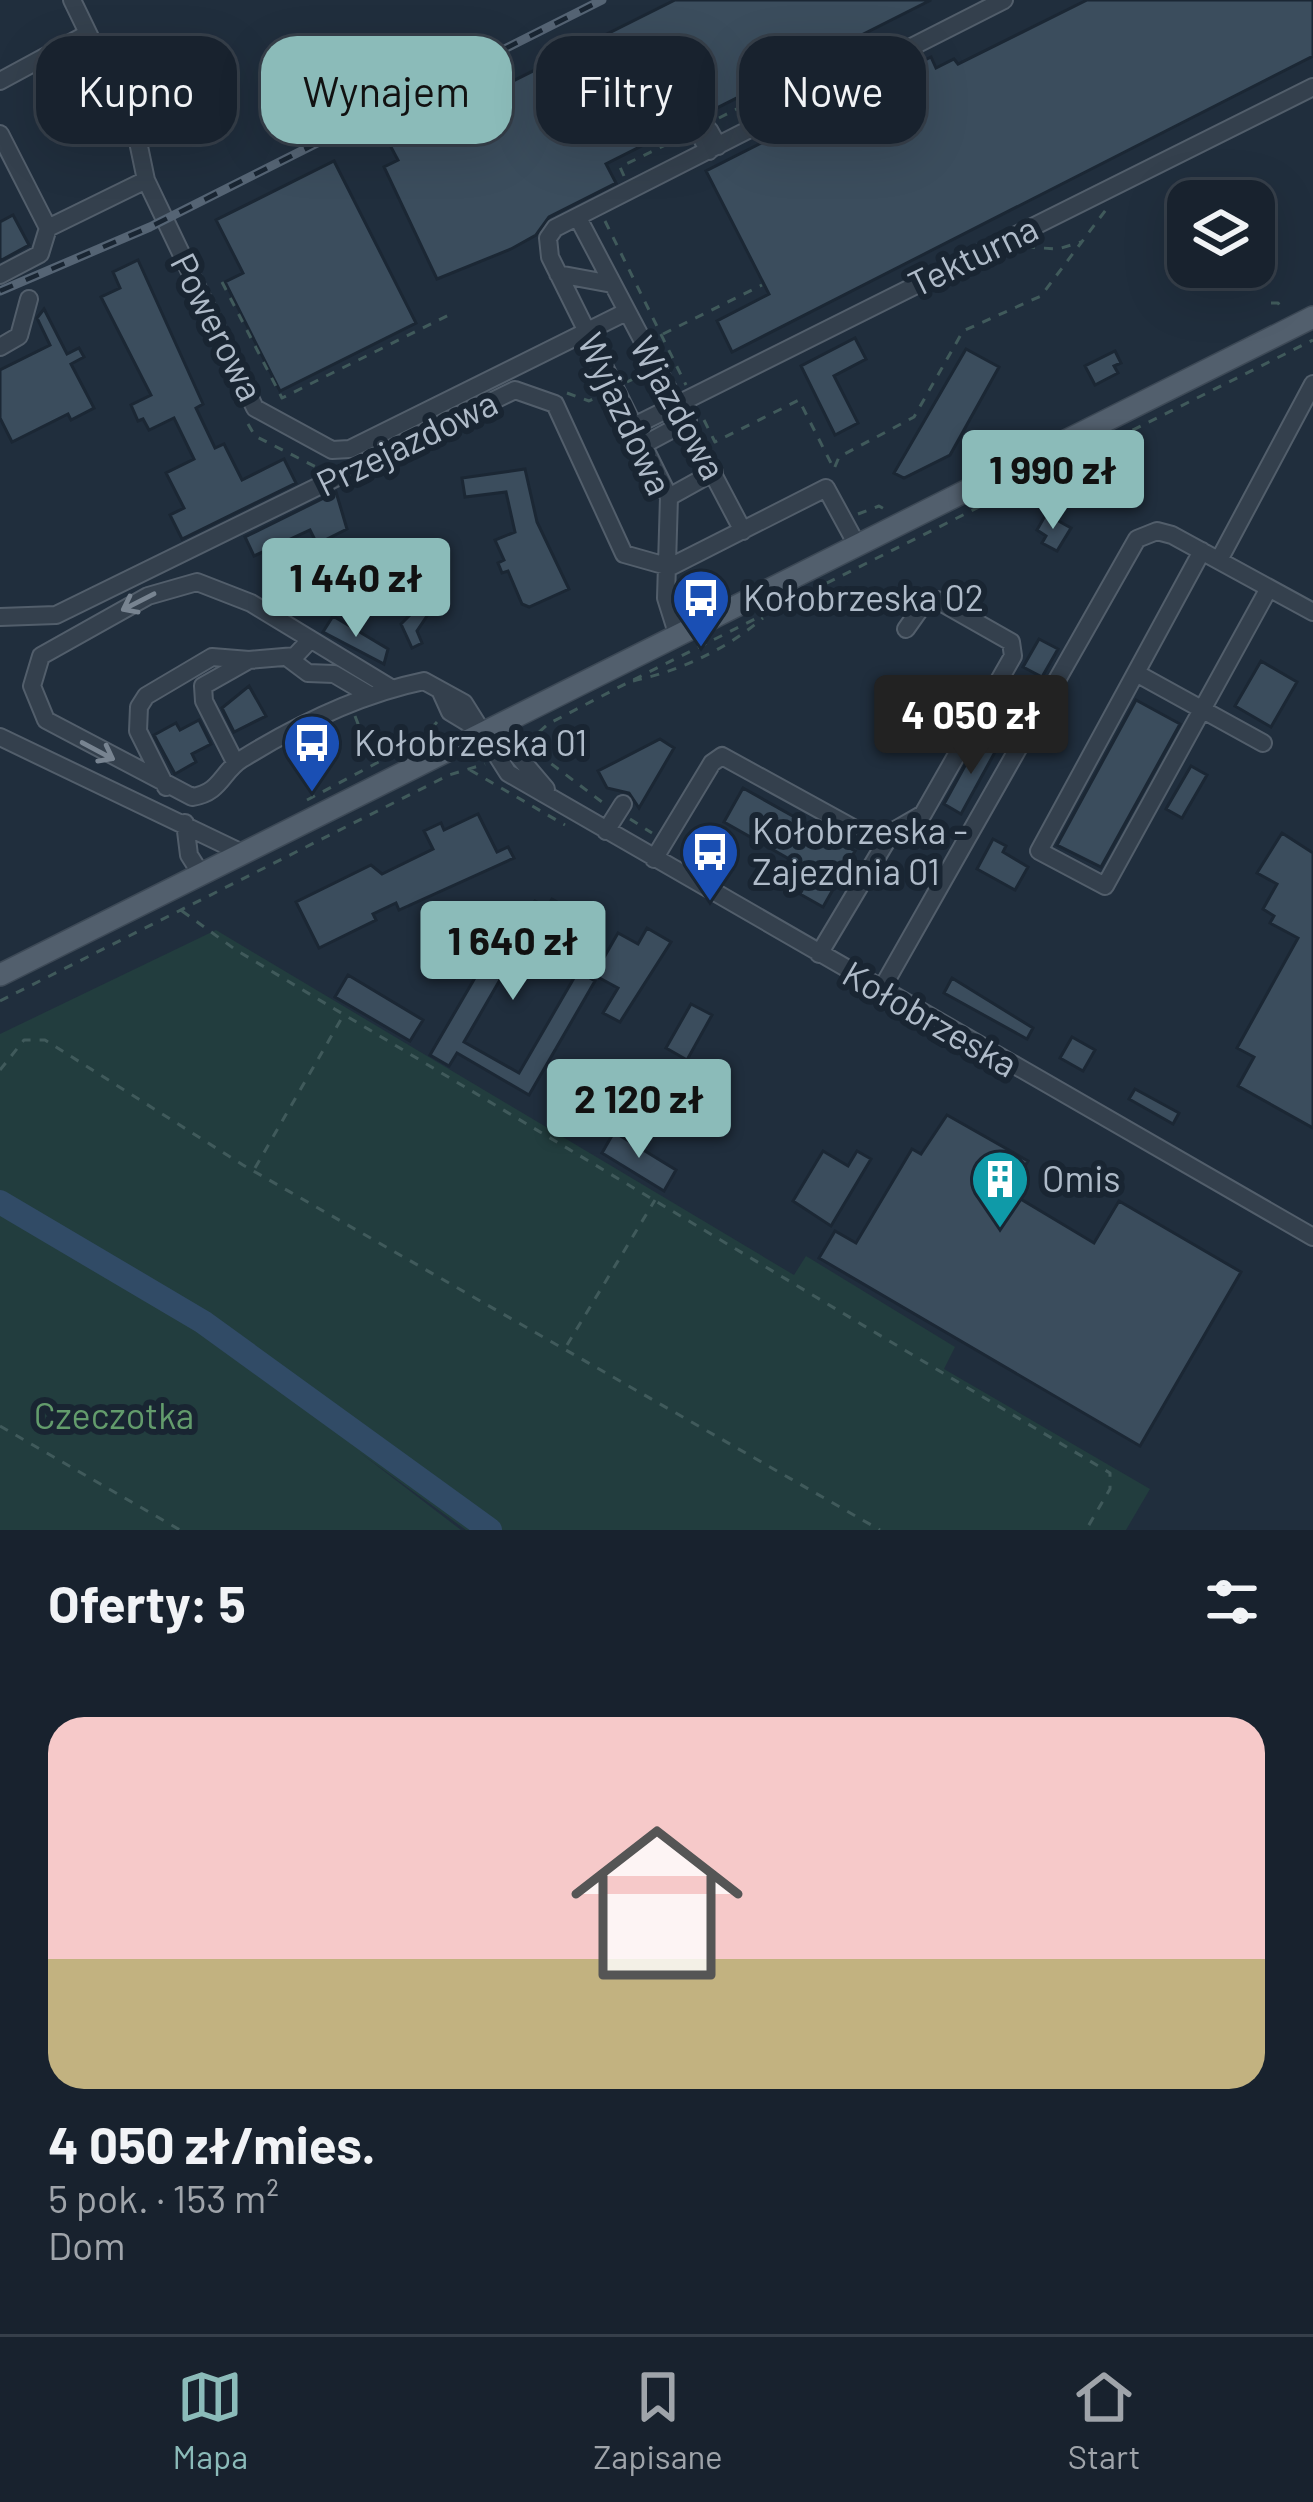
<!DOCTYPE html>
<html lang="pl">
<head>
<meta charset="utf-8">
<style>
	body { margin:0; font-family:Barlow,sans-serif; background:#252f3a; color:#f1f3f6; height:100vh; display:flex; flex-direction:column; font-size:45px; white-space:nowrap }
	* { box-sizing:border-box; margin:0 }
	p { font-size:39px; color:#9fa4aa }
	.icon { flex:none; width:66px; height:66px; fill:none; stroke:currentColor; stroke-width:2; stroke-linecap:round; stroke-linejoin:round }
	.map { position:relative; height:1530px; overflow:hidden }
	.sheet { display:flex; flex-direction:column; background:#18222e; flex:1 }
	.sheet>* { flex:none }
	.top-card { position:absolute; left:36px; top:36px; width:1242px; height:108px; display:flex; gap:24px }
	.tools { position:absolute; left:1167px; top:180px; display:grid; gap:24px }
	.tools a { display:grid; place-items:center; width:108px; height:108px; border-radius:24px; background:#18222e; box-shadow:0 12px 48px #0002,0 0 0 3px #363f4a; font-size:60px }
	.price { position:absolute; translate:-50% -102px; padding:0 27px; border-radius:12px; background:#8bbbb9; color:#111; font-size:39px; line-height:78px; filter:drop-shadow(0 3px 6px #0008) }
	.price::after { content:''; position:absolute; left:50%; top:72px; width:36px; height:27px; margin-left:-18px; background:inherit; clip-path:polygon(0 0,100% 0,50% 100%) }
	.price.on { background:#222; color:#fff }
	ul { padding:0; list-style:none }
	li { display:grid; align-content:center; gap:24px; height:636px; padding:0 48px }
	li span { display:grid; place-items:center; height:372px; border-radius:36px; color:#555 }
	li>.icon { margin-inline-start:auto }
	span .icon { width:216px; height:216px; fill:#fffc; stroke-width:1 }
	li b { font-size:51px }
	h2 { display:flex; justify-content:space-between; align-items:center; height:144px; padding:0 48px; font-size:51px }
	.tag { padding:0 42px; border-radius:36px; background:#18222e; box-shadow:0 12px 48px #0002,0 0 0 3px #363f4a; font-size:42px; line-height:108px }
	.tag.on { background:#8bbbb9; color:#111 }
	.tabs { display:flex; justify-content:space-around; align-items:center; height:168px; border-top:3px solid #363f4a; background:#18222e; font-size:33px; color:#9fa4aa }
	.tabs a { display:grid; justify-items:center; gap:6px }
	.tabs .on { color:#8bbbb9 }
	.map>svg:first-child { display:block }
</style>
</head>
<body>
<div class="map">
<svg width="1313" height="1530" viewBox="0 0 1313 1530">
	<rect width="100%" height="100%" fill="#202e3d"/>
	<!-- green -->
	<path fill="#223d3e" d="M216,930L794,1275L806,1256L955,1347L944,1369L1150,1489L1126,1530H466L359,1452L461,1530H0V1034Z"/>
	<g fill="none" stroke-linecap="round" stroke-linejoin="round">
		<!-- river -->
		<path stroke="#314b66" stroke-width="24" d="M0,1202L203,1322L490,1530"/>
	</g>
	<!-- building -->
	<path fill="#3b4d5d" stroke="#1b2734" stroke-width="3" d="M675,0H931L606,164L616,183L549,217L536,235L511,249L437,279L384,167L398,160L384,134L441,105L445,115Z
		M1087,0H1313V56L732,352L717,321L769,294L706,171L931,57L936,68L954,59L958,64Z
		M73,62L106,128L72,145L39,80Z
		M334,161L416,323L280,391L225,282L243,273L216,220Z
		M13,215L29,245L0,261V222Z
		M138,260L203,404L196,408L215,448L224,444L242,480L284,459L296,483L182,539L170,515L184,508L166,473L194,459L174,418L149,430L143,419L138,421L131,405L151,395L101,297L120,288L113,272Z
		M44,309L67,354L79,348L84,357L71,364L94,408L71,420L68,414L12,442L0,418V370L50,345L37,318Z
		M855,338L866,359L834,376L858,423L835,435L801,366Z
		M966,349L999,367L950,455L904,478L894,473Z
		M1115,351L1121,363L1114,366L1118,373L1095,385L1085,366Z
		M525,469L537,522L569,589L529,607L522,604L508,571L502,573L498,563L504,560L495,540L515,532L506,492L465,497L462,478Z
		M336,492L347,529L317,544L310,530L254,556L245,537Z
		M1046,514L1071,528L1057,551L1042,543L1046,536L1037,530Z
		M421,604L431,610L417,631L422,643L412,648L401,624Z
		M333,616L388,649L384,664L323,632Z
		M1039,639L1058,649L1042,677L1023,667Z
		M1261,661L1297,682L1271,727L1235,706Z
		M249,686L266,716L234,732L222,708Z
		M1136,700L1180,724L1101,867L1057,845Z
		M199,720L211,744L192,754L196,762L175,774L154,735L176,723L180,730Z
		M991,737L1000,743L961,814L944,804L972,753L977,756Z
		M660,739L674,748L639,808L629,793L607,788L598,771Z
		M1191,766L1207,775L1182,818L1166,809Z
		M743,788L855,851L823,907L800,894L812,872L724,822Z
		M478,814L497,852L508,847L514,858L399,910L396,903L373,914L376,920L319,948L296,902L371,865L382,874L433,849L424,831L441,823L444,830Z
		M1282,833L1313,853V1128L1238,1086L1254,1057L1237,1048L1298,938L1270,923L1274,916L1263,909L1277,884L1257,873Z
		M993,839L1006,846L1003,852L1028,867L1015,890L977,869Z
		M552,899L564,906L530,961L516,952L464,1042L519,1073L578,971L595,981L529,1095L457,1053L449,1066L430,1055L504,928L513,933L535,901L547,908Z
		M647,928L671,942L620,1022L603,1013L618,988L594,975L618,933L638,944Z
		M348,975L423,1020L410,1041L335,997Z
		M952,978L1033,1028L1027,1039L944,993Z
		M691,1004L712,1015L687,1060L666,1048Z
		M1072,1037L1095,1050L1083,1071L1060,1058Z
		M1135,1089L1179,1113L1173,1124L1129,1099Z
		M947,1115L1028,1161L1009,1192L1094,1243L1119,1201L1241,1272L1140,1446L819,1258L835,1231L856,1243L912,1149L921,1154Z
		M614,1132L676,1170L664,1191L602,1153Z
		M823,1151L848,1166L857,1151L871,1159L831,1226L793,1201Z"/>
	<g fill="none" stroke-linecap="round" stroke-linejoin="round">
		<!-- minor casing -->
		<g stroke="#525e6b" stroke-width="20">
			<path id="minor" d="M72,0L136,132L146,180L255,408L332,450L350,449L626,312
				M0,81L87,34
				M0,134L48,228L40,254L0,275
				M709,151L700,135L709,130L718,146
				M578,218L743,531
				M48,228L146,180
				M558,274L612,284
				M0,347L19,336L29,299
				M634,426L1313,87
				M643,445L688,421
				M669,497L714,472
				M1202,551L1039,851L1105,886L1269,588
				M1219,560L1313,384
				M670,567L826,488L857,545
				M0,617L56,615L515,390L555,404L624,554L670,567
				M677,633L666,598L669,497L550,257L548,238L555,228L1004,0
				M288,658L308,673L334,674L368,694
				M1136,673L1263,743
				M391,688L251,603L197,582L148,596L41,656L32,686L46,720L192,797C221,793 222,771 242,759C297,725 361,694 424,681L464,703L508,773L1313,1237
				M440,690L450,712L513,750L546,789
				M0,737L242,853
				M235,762L204,701L203,686L249,660L295,656L310,640
				M166,787L138,731L139,707L146,696L212,657L249,660
				M185,823L189,855L201,874
				M606,831L623,804
				M654,859L712,763L722,756L884,845
				M819,954L892,832L923,814L1013,656L1011,642L937,600L923,605L906,629
				M881,990L1137,539L1157,531L1172,535L1313,612"/>
		</g>
		<!-- major casing -->
		<g stroke="#3d4956" stroke-width="24">
			<path id="major" d="M0,975L1313,317"/>
		</g>
		<!-- path -->
		<path stroke="#405a5b" stroke-width="3" stroke-dasharray="9 9" stroke-linecap="butt" d="M719,118L855,49L867,51
			M624,176L620,167L684,136
			M605,221L686,385
			M1026,247L1058,249L1081,242
			M222,282L282,398L451,314
			M1271,303H1278L1284,311
			M663,334L762,285
			M627,382L646,373
			M567,393L589,401L603,394
			M704,420L715,442L799,400L834,469L839,457L914,417L963,331L1041,296L1108,207
			M248,424L255,436L320,469
			M858,514L879,506L886,510
			M633,681C682,670 725,650 763,618
			M355,716L373,763
			M526,744L548,724L627,683L1313,340
			M537,753L606,805
			M470,770L565,825
			M307,800L422,739L437,722
			M630,819L652,833
			M182,911L236,950L1110,1473V1489L1086,1530
			M0,1001L449,775L485,764
			M901,1018L956,1052
			M0,1070L24,1040H45L243,1165L880,1530
			M255,1168L343,1016
			M567,1345L655,1200
			M0,1426L180,1530"/>
		<!-- minor -->
		<use href="#minor" stroke="#34404d" stroke-width="16"/>
		<!-- major -->
		<use href="#major" stroke="#525f6d" stroke-width="21"/>
		<!-- rail casing -->
		<g stroke="#556474" stroke-width="9">
			<path id="rail" d="M0,291L150,227L602,0"/>
		</g>
		<!-- rail -->
		<use href="#rail" stroke="#192532" stroke-width="4.5" stroke-dasharray="14" stroke-linecap="butt"/>
	</g>
	<!-- one-way arrows -->
	<defs><path id="oneway-shaft" d="M-6 0H5M1.5-3L5.5 0L1.5 3" fill="none" stroke-width="1.6" stroke-linecap="round" stroke-linejoin="round" transform="scale(3)"/></defs>
	<g stroke="#788491">
		<use href="#oneway-shaft" transform="translate(138 602) rotate(153)"/>
		<use href="#oneway-shaft" transform="translate(98 751) rotate(28)"/>
	</g>
	<!-- icons -->
	<defs>
		<g id="bus-pin" transform="scale(3)"><path d="M0 17L-7.5 6A9.5 9.5 0 1 1 7.5 6Z" fill="#1a4fb4" stroke="#192532"/><path d="M-5-6H5V4H4V6H2V4H-2V6H-4V4H-5ZM-3.5-4V0h7V-4ZM-3.5 1.2v1.5H-2V1.2ZM2 1.2v1.5H3.5V1.2Z" fill="#fff"/></g>
		<g id="building-pin" transform="scale(3)"><path d="M0 17L-7.5 6A9.5 9.5 0 1 1 7.5 6Z" fill="#0f9aa8" stroke="#192532"/><path d="M-4-6H4V6H1V3H-1V6H-4ZM-2.5-4.3h1.7v1.8h-1.7ZM.8-4.3h1.7v1.8H.8ZM-2.5-1h1.7V.8h-1.7ZM.8-1h1.7V.8H.8Z" fill="#fff"/></g>
	</defs>
	<g fill-rule="evenodd">
		<use href="#bus-pin" x="701" y="598"/>
		<use href="#bus-pin" x="312" y="743"/>
		<use href="#bus-pin" x="710" y="852"/>
		<use href="#building-pin" x="1000" y="1179"/>
	</g>
	<g text-anchor="middle" stroke-width="12" stroke-linejoin="round" paint-order="stroke">
		<!-- street labels -->
		<g font-size="36" fill="#afbbc9" stroke="#192532">
			<text transform="translate(973 256) rotate(-26)" y="13">Tekturna</text>
			<text transform="translate(217 327) rotate(63)" y="13">Powerowa</text>
			<text transform="translate(678 408) rotate(61)" y="13">Wjazdowa</text>
			<text transform="translate(625 414) rotate(65)" y="13">Wyjazdowa</text>
			<text transform="translate(407 443) rotate(-26)" y="13">Przejazdowa</text>
			<text transform="translate(930 1019) rotate(30)" y="13">Kołobrzeska</text>
		</g>
		<!-- poi labels -->
		<g font-size="36" fill="#afbbc9" stroke="#192532" text-anchor="start">
			<text x="743" y="611">Kołobrzeska 02</text>
			<text x="354" y="756">Kołobrzeska 01</text>
			<text x="752" y="844">Kołobrzeska -<tspan x="752" dy="41">Zajezdnia 01</tspan></text>
			<text x="1042" y="1192">Omis</text>
		</g>
		<!-- park labels -->
		<g font-size="36" fill="#639c6c" stroke="#192532">
			<text x="114" y="1429">Czeczotka</text>
		</g>
	</g>
</svg>
<div class="tools">
<a><svg class="icon" aria-label="layers" viewBox="0 0 24 24"><path d="M12 4l9 5-9 5-9-5zM3 14l9 5 9-5"/></svg></a>
</div>
<b class="price" style="left:1053px;top:532px">1 990 zł</b>
<b class="price" style="left:356px;top:640px">1 440 zł</b>
<b class="price on" style="left:971px;top:777px">4 050 zł</b>
<b class="price" style="left:513px;top:1003px">1 640 zł</b>
<b class="price" style="left:639px;top:1161px">2 120 zł</b>
<div class="top-card">
<a class="tag">Kupno</a>
<a class="tag on">Wynajem</a>
<a class="tag">Filtry</a>
<a class="tag">Nowe</a>
</div>
</div>
<section class="sheet">
<h2>Oferty: 5<svg class="icon" aria-label="filters" viewBox="0 0 24 24"><path d="M4 7h16M4 17h16"/><circle cx="9" cy="7" r="2"/><circle cx="15" cy="17" r="2"/></svg></h2>
<ul>
<li><span style="background:linear-gradient(#f6c9c9 65%,#c2b280 0)"><svg class="icon" aria-label="home" viewBox="0 0 24 24"><path d="M3 11l9-7 9 7M6 9v11h12V9"/></svg></span><div><b>4 050 zł/mies.</b><p>5 pok. · 153 m²</p><p>Dom</p></div></li>
</ul>
</section>
<nav class="tabs">
<a class="on"><svg class="icon" aria-label="map" viewBox="0 0 24 24"><path d="M3 6l6-2 6 2 6-2v14l-6 2-6-2-6 2zM9 4v14M15 6v14"/></svg>Mapa</a>
<a><svg class="icon" aria-label="saved" viewBox="0 0 24 24"><path d="M7 4h10v16l-5-4-5 4z"/></svg>Zapisane</a>
<a><svg class="icon" aria-label="home" viewBox="0 0 24 24"><path d="M3 11l9-7 9 7M6 9v11h12V9"/></svg>Start</a>
</nav>
</body>
</html>
